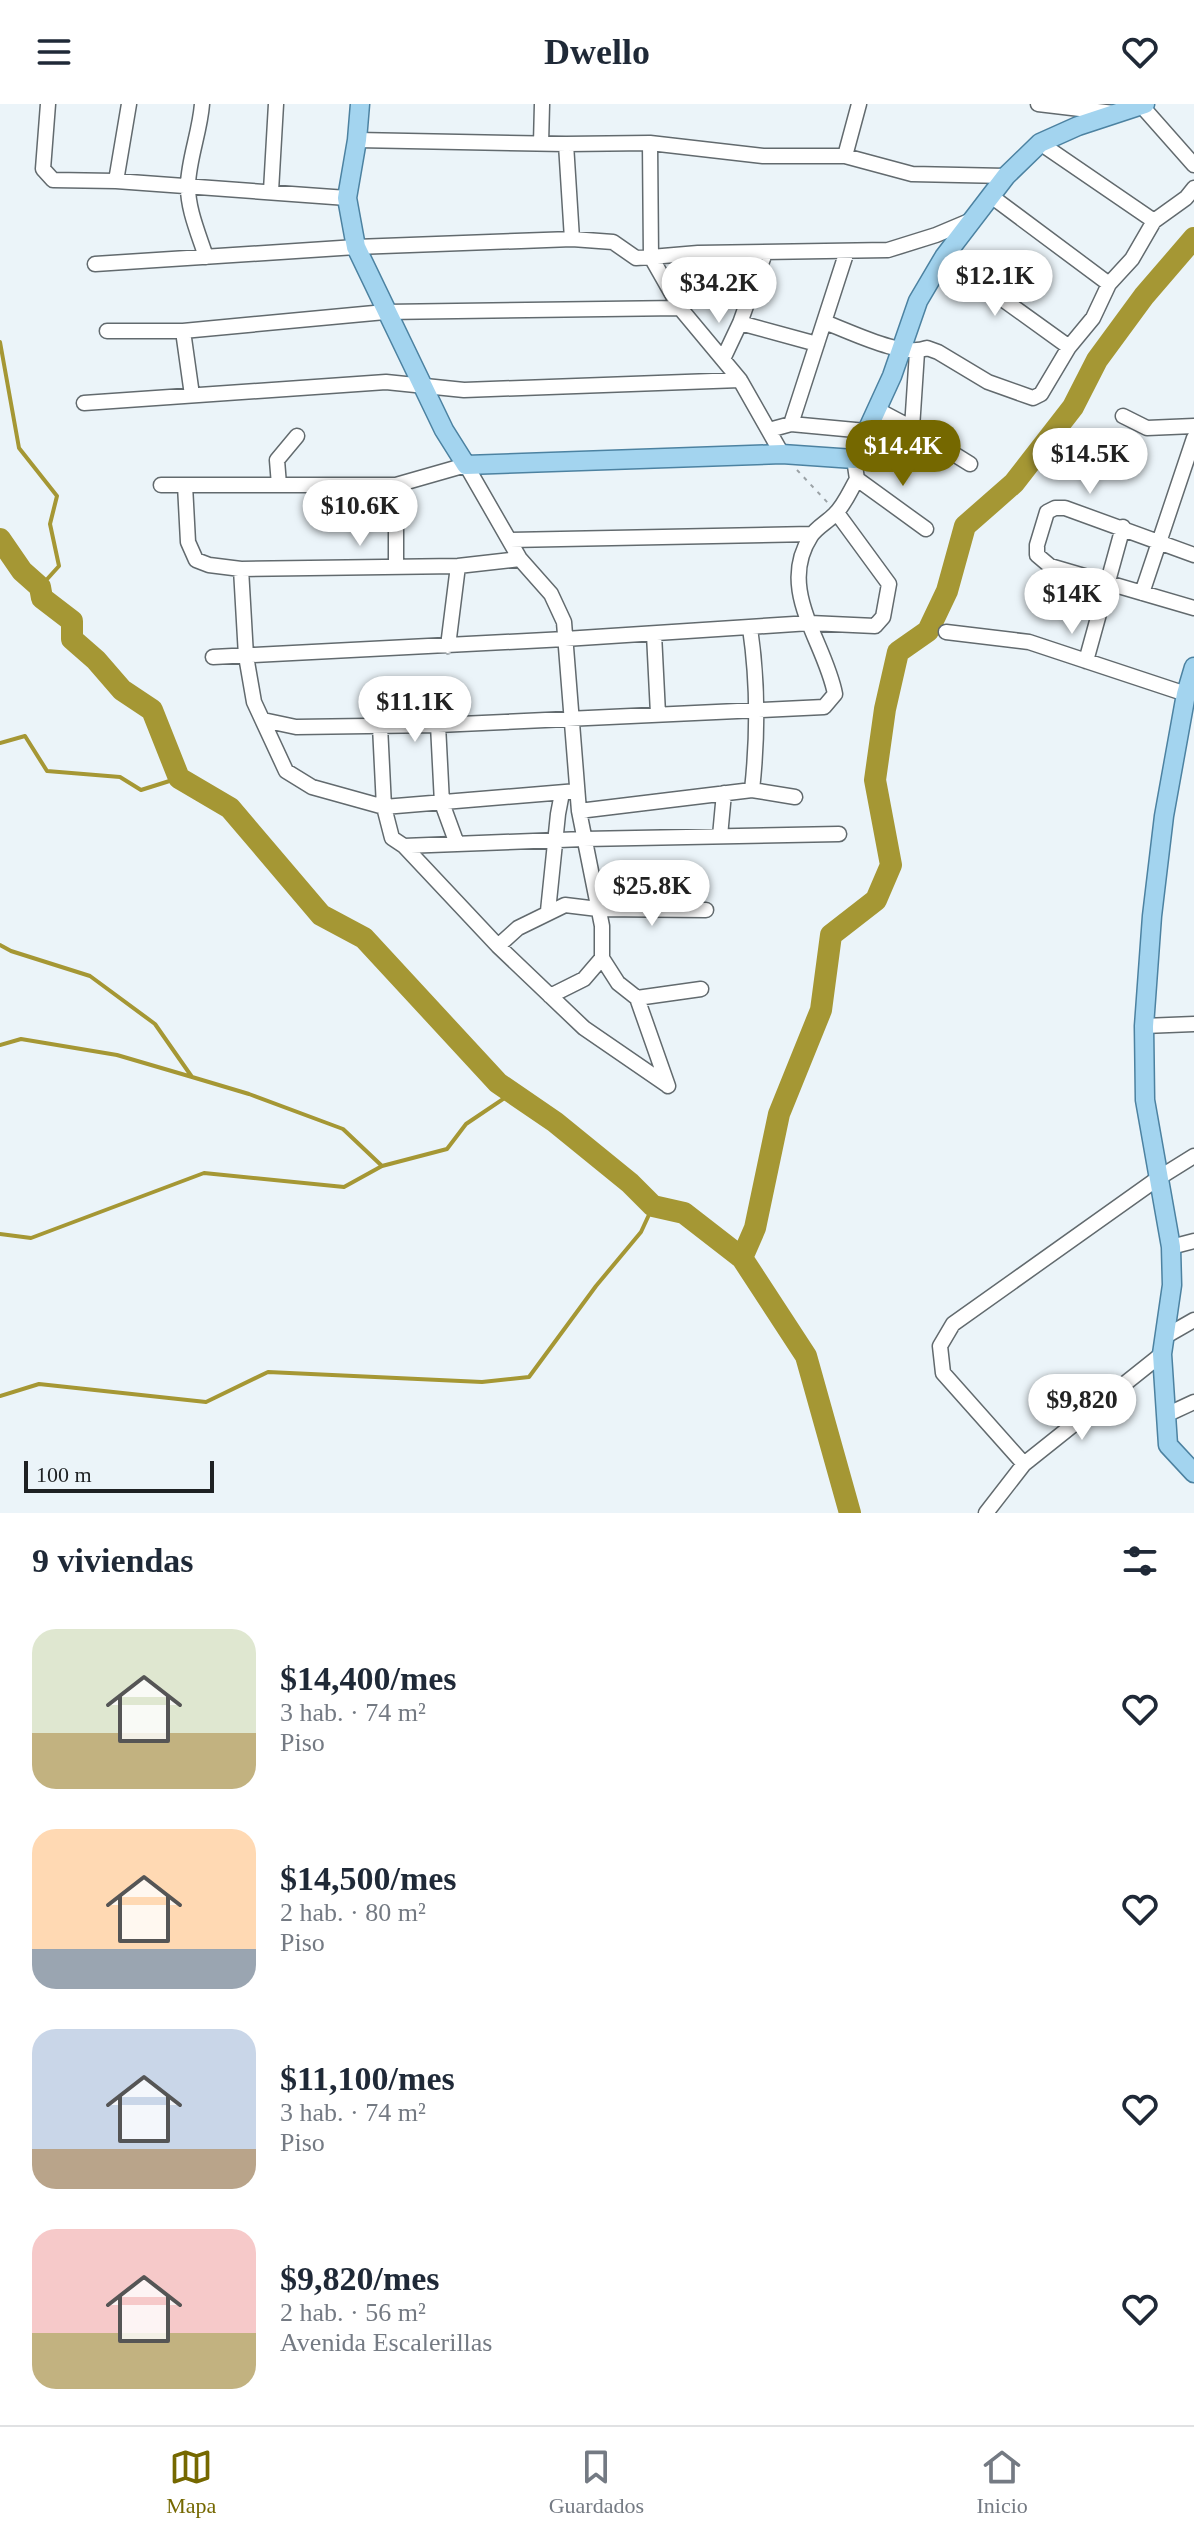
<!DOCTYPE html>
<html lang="es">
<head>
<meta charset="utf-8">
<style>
	body { margin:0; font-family:"Times New Roman",serif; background:#f2f2f3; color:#1f2937; height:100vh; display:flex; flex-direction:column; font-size:30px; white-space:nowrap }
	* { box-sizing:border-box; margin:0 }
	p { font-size:26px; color:#747a83 }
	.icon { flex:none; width:44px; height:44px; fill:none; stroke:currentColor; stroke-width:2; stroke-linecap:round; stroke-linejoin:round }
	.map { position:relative; height:1409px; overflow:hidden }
	.drawer { display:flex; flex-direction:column; background:#fff; flex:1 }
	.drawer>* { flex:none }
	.scale { position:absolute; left:24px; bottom:20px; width:190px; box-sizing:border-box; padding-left:8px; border:4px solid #1e2123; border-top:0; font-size:22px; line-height:28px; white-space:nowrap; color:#1e2123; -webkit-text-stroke:6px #ebf4f9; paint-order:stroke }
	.price { position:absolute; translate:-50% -68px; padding:0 18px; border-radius:28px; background:#fff; color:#222; font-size:26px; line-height:52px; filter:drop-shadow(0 2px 4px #0008) }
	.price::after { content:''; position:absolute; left:50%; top:48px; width:24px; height:18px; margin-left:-12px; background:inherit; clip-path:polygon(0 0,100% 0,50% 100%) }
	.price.current { background:#756800; color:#fff }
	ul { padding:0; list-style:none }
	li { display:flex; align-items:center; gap:24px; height:200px; padding:0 32px }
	li span { display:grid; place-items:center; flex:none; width:224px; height:160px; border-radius:24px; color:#555 }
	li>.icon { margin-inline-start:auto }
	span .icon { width:96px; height:96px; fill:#fffc; stroke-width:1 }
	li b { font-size:34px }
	h2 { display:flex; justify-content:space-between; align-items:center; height:96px; padding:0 32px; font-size:34px }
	header { display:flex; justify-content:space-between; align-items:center; height:104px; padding:0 32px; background:#fff; font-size:36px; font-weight:800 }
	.menu { display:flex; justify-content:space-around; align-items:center; height:112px; border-top:2px solid #e0e1e3; background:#fff; font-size:22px; color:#747a83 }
	.menu a { display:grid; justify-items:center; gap:4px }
	.menu .current { color:#756800 }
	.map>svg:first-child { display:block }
</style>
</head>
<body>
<header><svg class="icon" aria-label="menu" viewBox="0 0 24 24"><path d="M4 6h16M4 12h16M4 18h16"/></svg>Dwello<svg class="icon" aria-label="heart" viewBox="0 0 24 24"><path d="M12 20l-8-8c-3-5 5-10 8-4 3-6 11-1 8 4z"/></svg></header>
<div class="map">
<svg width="1194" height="1409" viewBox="0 0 1194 1409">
	<rect width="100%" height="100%" fill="#ebf4f9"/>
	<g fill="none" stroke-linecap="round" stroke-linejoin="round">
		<!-- stream -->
		<path stroke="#a59734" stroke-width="4" d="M0,238L19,344L57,392L50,420L59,462L40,483
			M0,639L25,632L47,667L120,673L141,686L179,674
			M0,841L11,847L90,872L155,920L192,973L249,990L343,1025L382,1062L447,1045L466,1020L512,989
			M0,941L21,935L117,951L192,973
			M0,1130L31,1134L204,1069L344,1083L382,1062
			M0,1292L39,1280L206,1298L268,1268L482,1278L529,1273L596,1182L641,1128L653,1102"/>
		<!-- river -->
		<path stroke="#a59734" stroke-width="22" d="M0,435L22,467L40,483L42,494L72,517V535L96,556L122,586L152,606L179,674L230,704L321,811L364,834L498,979L555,1018L630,1079L653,1102L684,1109L742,1154L806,1252L850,1409
			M742,1154L755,1124L779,1010L821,906L831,831L876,796L891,761L875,676L885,605L898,548L928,527L947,487L965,422L1014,379L1073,303L1097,256L1144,192L1194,134"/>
		<!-- minor casing -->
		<g stroke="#626a6e" stroke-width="17">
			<path id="minor" d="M48,0L43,65L53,76L116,77L347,94
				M202,0C200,27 189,54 188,80C187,104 199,131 206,153
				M1038,0L1114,9
				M1140,0L1194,61
				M357,36L566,40L650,39L763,52H845L912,70L1006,72
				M650,39L651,153L698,149L888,146L936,131L974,115
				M1040,39L1154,117
				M541,40L542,0
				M566,40L572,135
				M845,52L859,0
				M116,77L129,0
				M271,87L276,0
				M991,92L1109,180
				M944,153L1069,243
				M95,160L356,143L572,135L613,138L636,154L651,153L680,204L740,276L782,350
				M824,218C850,227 901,254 927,244L938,248L988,278L1033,294L1041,290L1069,243L1093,214L1109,180L1132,155L1154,117L1186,94L1194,84
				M740,219L817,240
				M107,227H183L385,208L680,204
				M183,227L192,291
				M723,255L740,219L765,149
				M84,299L386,278L464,286L740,276
				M876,305L912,324L970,360
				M1123,312L1147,324L1194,322
				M791,320L847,147
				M912,324L917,248
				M769,326L791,320L866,327
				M857,375L926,425
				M161,381H396L466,361L520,455L551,490L564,518L579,707L602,822V854L618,879L637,894L668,982
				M185,381L188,438L196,456L209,461L241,465L458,462L520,455
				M279,381L277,356L297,332
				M396,381V462
				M510,436L812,430
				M1194,451L1065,404H1055L1047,408L1037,441V451L1050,462L1194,504
				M241,465L246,552L254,598L286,667L312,683L384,703L392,734L404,742L498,842L584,924L667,981
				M1142,489L1194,334
				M750,524C758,578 758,631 752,686
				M946,528L1029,538L1186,590
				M654,530L658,610
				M448,542L458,462
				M213,553L565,535L810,519L875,522L883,513L889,480L837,409
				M1086,557L1123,423
				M263,616L296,623L438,621L824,603L835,590C825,537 776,486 811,432C816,424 827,418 834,411C844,402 850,387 857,375L854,355
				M438,621L442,699L457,740
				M380,622L384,703L577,687
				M579,707L752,686L795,693
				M720,732L724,689
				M404,742L584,735L839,730
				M548,807L558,710L562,689
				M498,842L518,824L565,801L598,805L706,806
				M550,892L584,875L602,854
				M637,894L701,885
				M1144,922L1194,920
				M1171,1143L1194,1137
				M1166,1232L1194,1216
				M1166,1311L1194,1298
				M1024,1360L943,1269L940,1242L953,1220L1157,1075L1194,1052
				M986,1409L1024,1360L1162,1250"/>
		</g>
		<!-- major casing -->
		<g stroke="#4c82a1" stroke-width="21">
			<path id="major" d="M360,0L357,36L347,94L356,143L444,326L466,361L782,350L854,355L892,272L918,197L944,153L1006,72L1040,39L1078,22L1145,0
				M1194,563L1186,590L1164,712L1152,812L1144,922L1145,996L1171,1143L1172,1181L1162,1250L1168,1341L1194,1369"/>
		</g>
		<!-- path -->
		<path stroke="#9ba2a6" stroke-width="2" stroke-dasharray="4 6" stroke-linecap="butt" d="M797,366L828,399"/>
		<!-- minor -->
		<use href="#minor" stroke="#fff" stroke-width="14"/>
		<!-- major -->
		<use href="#major" stroke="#a3d4ef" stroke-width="18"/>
	</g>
</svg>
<div class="scale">100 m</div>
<b class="price" style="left:995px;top:214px">$12.1K</b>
<b class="price" style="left:719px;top:221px">$34.2K</b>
<b class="price current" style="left:903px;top:384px">$14.4K</b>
<b class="price" style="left:1090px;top:392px">$14.5K</b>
<b class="price" style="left:360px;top:444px">$10.6K</b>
<b class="price" style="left:1072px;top:532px">$14K</b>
<b class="price" style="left:415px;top:640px">$11.1K</b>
<b class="price" style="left:652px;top:824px">$25.8K</b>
<b class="price" style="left:1082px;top:1338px">$9,820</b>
</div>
<section class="drawer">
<h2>9 viviendas<svg class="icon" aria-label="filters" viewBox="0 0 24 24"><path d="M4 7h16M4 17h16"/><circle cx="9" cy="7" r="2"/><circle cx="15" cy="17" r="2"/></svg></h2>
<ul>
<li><span style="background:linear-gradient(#dfe7d0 65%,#c2b280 0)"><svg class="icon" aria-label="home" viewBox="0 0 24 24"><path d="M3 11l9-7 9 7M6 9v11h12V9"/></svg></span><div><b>$14,400/mes</b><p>3 hab. · 74 m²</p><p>Piso</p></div><svg class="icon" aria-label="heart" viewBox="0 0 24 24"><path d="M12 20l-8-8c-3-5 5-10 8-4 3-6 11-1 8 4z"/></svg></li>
<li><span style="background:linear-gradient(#ffd9b3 75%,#9aa5b1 0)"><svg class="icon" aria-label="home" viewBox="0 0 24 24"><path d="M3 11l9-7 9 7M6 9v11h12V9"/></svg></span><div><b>$14,500/mes</b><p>2 hab. · 80 m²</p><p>Piso</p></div><svg class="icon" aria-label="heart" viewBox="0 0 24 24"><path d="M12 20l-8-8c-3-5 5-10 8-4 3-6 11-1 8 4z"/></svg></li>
<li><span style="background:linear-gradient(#c9d6e8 75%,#b9a48a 0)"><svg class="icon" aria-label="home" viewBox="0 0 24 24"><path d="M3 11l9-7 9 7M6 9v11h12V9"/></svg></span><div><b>$11,100/mes</b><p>3 hab. · 74 m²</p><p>Piso</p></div><svg class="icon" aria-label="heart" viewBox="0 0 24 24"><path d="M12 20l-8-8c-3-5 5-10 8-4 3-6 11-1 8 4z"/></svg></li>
<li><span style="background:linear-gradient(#f6c9c9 65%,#c2b280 0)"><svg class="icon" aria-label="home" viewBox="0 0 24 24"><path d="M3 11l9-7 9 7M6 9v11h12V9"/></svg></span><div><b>$9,820/mes</b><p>2 hab. · 56 m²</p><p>Avenida Escalerillas</p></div><svg class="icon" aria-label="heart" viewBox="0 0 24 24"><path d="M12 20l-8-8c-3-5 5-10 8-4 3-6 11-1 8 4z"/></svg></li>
</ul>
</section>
<nav class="menu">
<a class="current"><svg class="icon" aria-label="map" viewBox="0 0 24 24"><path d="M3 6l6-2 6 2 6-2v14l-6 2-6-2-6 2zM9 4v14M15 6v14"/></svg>Mapa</a>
<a><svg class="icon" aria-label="saved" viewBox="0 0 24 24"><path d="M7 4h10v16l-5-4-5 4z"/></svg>Guardados</a>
<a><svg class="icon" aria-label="home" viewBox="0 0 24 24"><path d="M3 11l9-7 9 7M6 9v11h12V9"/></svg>Inicio</a>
</nav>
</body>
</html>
